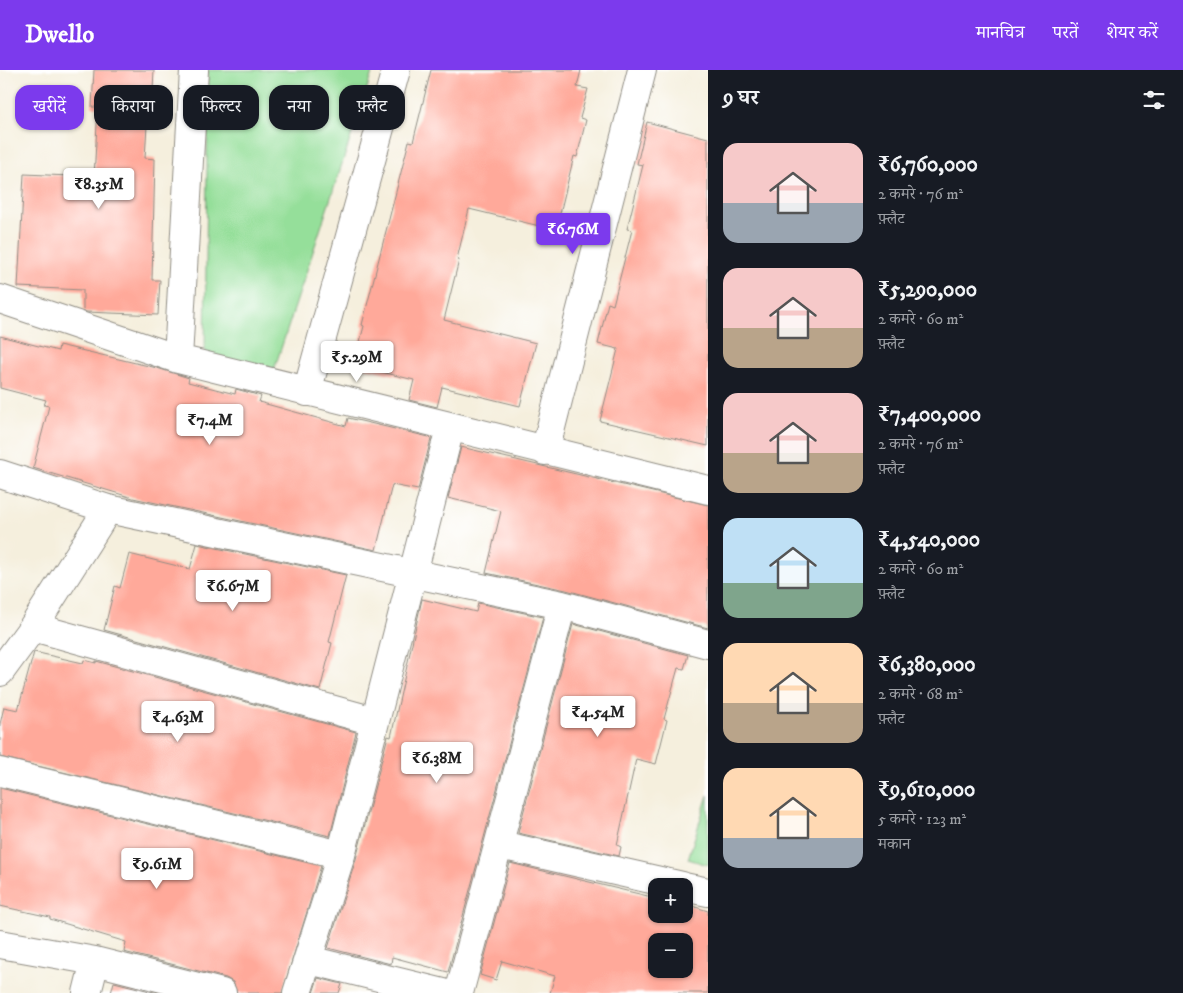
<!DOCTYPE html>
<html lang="hi">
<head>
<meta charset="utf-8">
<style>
	body { margin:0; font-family:"IM FELL DW Pica","Noto Serif Devanagari",serif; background:#242831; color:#f1f3f6; height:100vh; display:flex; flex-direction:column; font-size:19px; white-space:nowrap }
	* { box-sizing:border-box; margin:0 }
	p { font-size:16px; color:#9ea1a6 }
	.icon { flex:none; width:28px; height:28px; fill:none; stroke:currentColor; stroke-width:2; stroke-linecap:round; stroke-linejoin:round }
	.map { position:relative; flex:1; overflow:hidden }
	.drawer { display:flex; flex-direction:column; background:#171b24; width:475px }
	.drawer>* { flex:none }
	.banner { position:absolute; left:15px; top:15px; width:475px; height:45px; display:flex; gap:10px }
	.tools { position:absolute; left:648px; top:808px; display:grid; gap:10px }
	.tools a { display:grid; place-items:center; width:45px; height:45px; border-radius:10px; background:#171b24; box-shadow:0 1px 4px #0004; font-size:25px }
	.price { position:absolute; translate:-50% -42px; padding:0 11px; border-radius:5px; background:#fff; color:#222; font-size:16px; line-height:32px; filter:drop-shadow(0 1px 2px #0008) }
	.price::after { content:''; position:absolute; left:50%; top:30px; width:15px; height:11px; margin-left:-8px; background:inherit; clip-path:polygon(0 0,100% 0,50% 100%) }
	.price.selected { background:#7c3aed; color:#fff }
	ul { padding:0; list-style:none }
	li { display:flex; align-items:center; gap:15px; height:125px; padding:0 15px }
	li span { display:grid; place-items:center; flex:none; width:140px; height:100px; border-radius:15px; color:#555 }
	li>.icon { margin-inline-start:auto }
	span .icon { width:60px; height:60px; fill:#fffc; stroke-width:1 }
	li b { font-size:21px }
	h2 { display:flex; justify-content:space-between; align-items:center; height:60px; padding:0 15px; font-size:21px }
	.pill { padding:0 18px; border-radius:15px; background:#171b24; box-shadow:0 1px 4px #0004; font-size:18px; line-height:45px }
	.pill.selected { background:#7c3aed; color:#fff }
	header { display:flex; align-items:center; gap:30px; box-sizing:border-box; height:70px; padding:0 25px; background:#7c3aed; color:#fff }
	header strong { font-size:24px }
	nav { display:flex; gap:28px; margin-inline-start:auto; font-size:18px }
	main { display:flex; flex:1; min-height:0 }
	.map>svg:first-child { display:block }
</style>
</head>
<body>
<header>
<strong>Dwello</strong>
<nav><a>मानचित्र</a><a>परतें</a><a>शेयर करें</a></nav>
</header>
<main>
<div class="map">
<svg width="708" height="923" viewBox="0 0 708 923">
	<rect width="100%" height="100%" fill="#fff"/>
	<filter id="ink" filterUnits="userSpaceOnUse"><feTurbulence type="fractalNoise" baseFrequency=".02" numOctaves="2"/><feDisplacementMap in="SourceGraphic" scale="10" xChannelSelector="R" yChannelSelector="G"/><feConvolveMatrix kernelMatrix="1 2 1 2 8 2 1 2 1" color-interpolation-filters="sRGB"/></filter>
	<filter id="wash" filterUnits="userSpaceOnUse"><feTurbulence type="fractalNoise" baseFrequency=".0096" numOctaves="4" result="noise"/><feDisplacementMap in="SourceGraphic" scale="20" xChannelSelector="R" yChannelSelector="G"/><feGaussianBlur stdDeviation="1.12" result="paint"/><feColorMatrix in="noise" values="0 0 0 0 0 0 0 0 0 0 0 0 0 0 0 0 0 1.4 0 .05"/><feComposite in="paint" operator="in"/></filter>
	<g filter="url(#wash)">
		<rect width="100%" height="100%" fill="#f5efdd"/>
		<!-- green -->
		<path fill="#95df9a" stroke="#608562" d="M208,0H373L273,303L205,288Z
			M708,725V795L688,789Z"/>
		<g id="blocks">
			<!-- building -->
			<path fill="#ffa99a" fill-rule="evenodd" d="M94,0H154L152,40L148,39L145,88L155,89L152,210H160L158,245L86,242L83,240V220L18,217L24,104L94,107L98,37H92Z
				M431,0H581L577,17L588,19L580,48L586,50L577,87L574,86L556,160L469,139L457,189L459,190L444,250L536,273L520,336L442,317L437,337L409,330L414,310L354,295L364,256L362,255L409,71L413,72Z
				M647,52L708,68V376L600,351L618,279L598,274L608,233L613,235L632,160L627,159L643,95L637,94Z
				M0,266L58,281L59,275L157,298L189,308L188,312L235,324L236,319L261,326L259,332L346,356L348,348L429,367L431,369L418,420L392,415L376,480L133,428L33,398L49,336L44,335L46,330L0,318Z
				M461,377L708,435V558L566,520L486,503L501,441L448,428Z
				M197,474L346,505L329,572L332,573L320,620L104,560L115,516L120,518L129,484L190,499Z
				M422,529L476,542L478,533L543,547L448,902L392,887L391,894L328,878L356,789L388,666L391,667Z
				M573,554L688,585L684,599L678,598L664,649L667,650L656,694L636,689L617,775L621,777L619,786L518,763Z
				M34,582L83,593L84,590L96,593V591L356,662L330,766L0,687V654L4,637L18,640Z
				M0,718L321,796L282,923H237L233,912L226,908L124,882L126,872L50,849V847L0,836Z
				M510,793L656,828V844H684L686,834L708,841V923H550L555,906L502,891L496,910L480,905ZM656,871H684V899H656Z
				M318,908L342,914L339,923H313Z
				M114,912L158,923H111Z"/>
		</g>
	</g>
	<g filter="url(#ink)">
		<use href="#blocks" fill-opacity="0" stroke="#908d84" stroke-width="1"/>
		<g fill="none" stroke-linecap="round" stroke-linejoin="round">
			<!-- minor casing -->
			<g stroke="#908d84" stroke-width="30">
				<path id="minor" d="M0,229L178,289L708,420
					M178,289L194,0
					M307,322L396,0
					M545,381L642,0
					M0,404L108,439L562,535L708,574
					M33,557L374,651
					M0,602L33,557L108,439
					M0,702L341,785
					M500,775L682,816
					M684,817L708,822
					M0,874L95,891L222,923
					M309,890L444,923
					M87,923L95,891
					M297,923L341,785L450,358
					M459,923L562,535"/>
			</g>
			<!-- minor -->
			<use href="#minor" stroke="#fff" stroke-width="28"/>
		</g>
	</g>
</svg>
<div class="tools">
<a>+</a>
<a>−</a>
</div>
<b class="price" style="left:99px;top:140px">₹8.35M</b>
<b class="price selected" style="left:573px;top:185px">₹6.76M</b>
<b class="price" style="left:357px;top:313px">₹5.29M</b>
<b class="price" style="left:210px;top:376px">₹7.4M</b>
<b class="price" style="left:233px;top:542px">₹6.67M</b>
<b class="price" style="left:598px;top:668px">₹4.54M</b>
<b class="price" style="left:178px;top:673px">₹4.63M</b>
<b class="price" style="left:437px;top:714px">₹6.38M</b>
<b class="price" style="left:157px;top:820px">₹9.61M</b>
<div class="banner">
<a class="pill selected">खरीदें</a>
<a class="pill">किराया</a>
<a class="pill">फ़िल्टर</a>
<a class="pill">नया</a>
<a class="pill">फ़्लैट</a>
</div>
</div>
<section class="drawer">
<h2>9 घर<svg class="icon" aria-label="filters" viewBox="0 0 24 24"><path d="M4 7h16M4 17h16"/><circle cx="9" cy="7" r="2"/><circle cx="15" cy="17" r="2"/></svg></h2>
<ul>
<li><span style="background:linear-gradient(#f6c9c9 60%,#9aa5b1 0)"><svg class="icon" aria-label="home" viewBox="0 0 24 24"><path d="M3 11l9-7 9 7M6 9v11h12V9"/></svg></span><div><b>₹6,760,000</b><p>2 कमरे · 76 m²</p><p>फ़्लैट</p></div></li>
<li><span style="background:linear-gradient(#f6c9c9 60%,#b9a48a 0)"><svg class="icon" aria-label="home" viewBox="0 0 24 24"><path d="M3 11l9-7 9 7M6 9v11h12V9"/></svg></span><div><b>₹5,290,000</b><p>2 कमरे · 60 m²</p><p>फ़्लैट</p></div></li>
<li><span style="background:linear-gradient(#f6c9c9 60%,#b9a48a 0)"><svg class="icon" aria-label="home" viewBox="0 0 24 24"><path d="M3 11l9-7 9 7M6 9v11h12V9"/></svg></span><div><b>₹7,400,000</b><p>2 कमरे · 76 m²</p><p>फ़्लैट</p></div></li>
<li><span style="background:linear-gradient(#bfe0f5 65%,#7fa58c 0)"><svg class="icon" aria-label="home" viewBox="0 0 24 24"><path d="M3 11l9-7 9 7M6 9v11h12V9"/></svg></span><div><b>₹4,540,000</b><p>2 कमरे · 60 m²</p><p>फ़्लैट</p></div></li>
<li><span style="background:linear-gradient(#ffd9b3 60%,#b9a48a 0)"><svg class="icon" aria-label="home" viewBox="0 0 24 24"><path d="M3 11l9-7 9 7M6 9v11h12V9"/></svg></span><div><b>₹6,380,000</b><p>2 कमरे · 68 m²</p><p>फ़्लैट</p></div></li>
<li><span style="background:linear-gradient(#ffd9b3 70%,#9aa5b1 0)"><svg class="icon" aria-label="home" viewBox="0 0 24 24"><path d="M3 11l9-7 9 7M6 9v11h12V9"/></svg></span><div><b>₹9,610,000</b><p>5 कमरे · 123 m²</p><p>मकान</p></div></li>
</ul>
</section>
</main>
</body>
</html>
